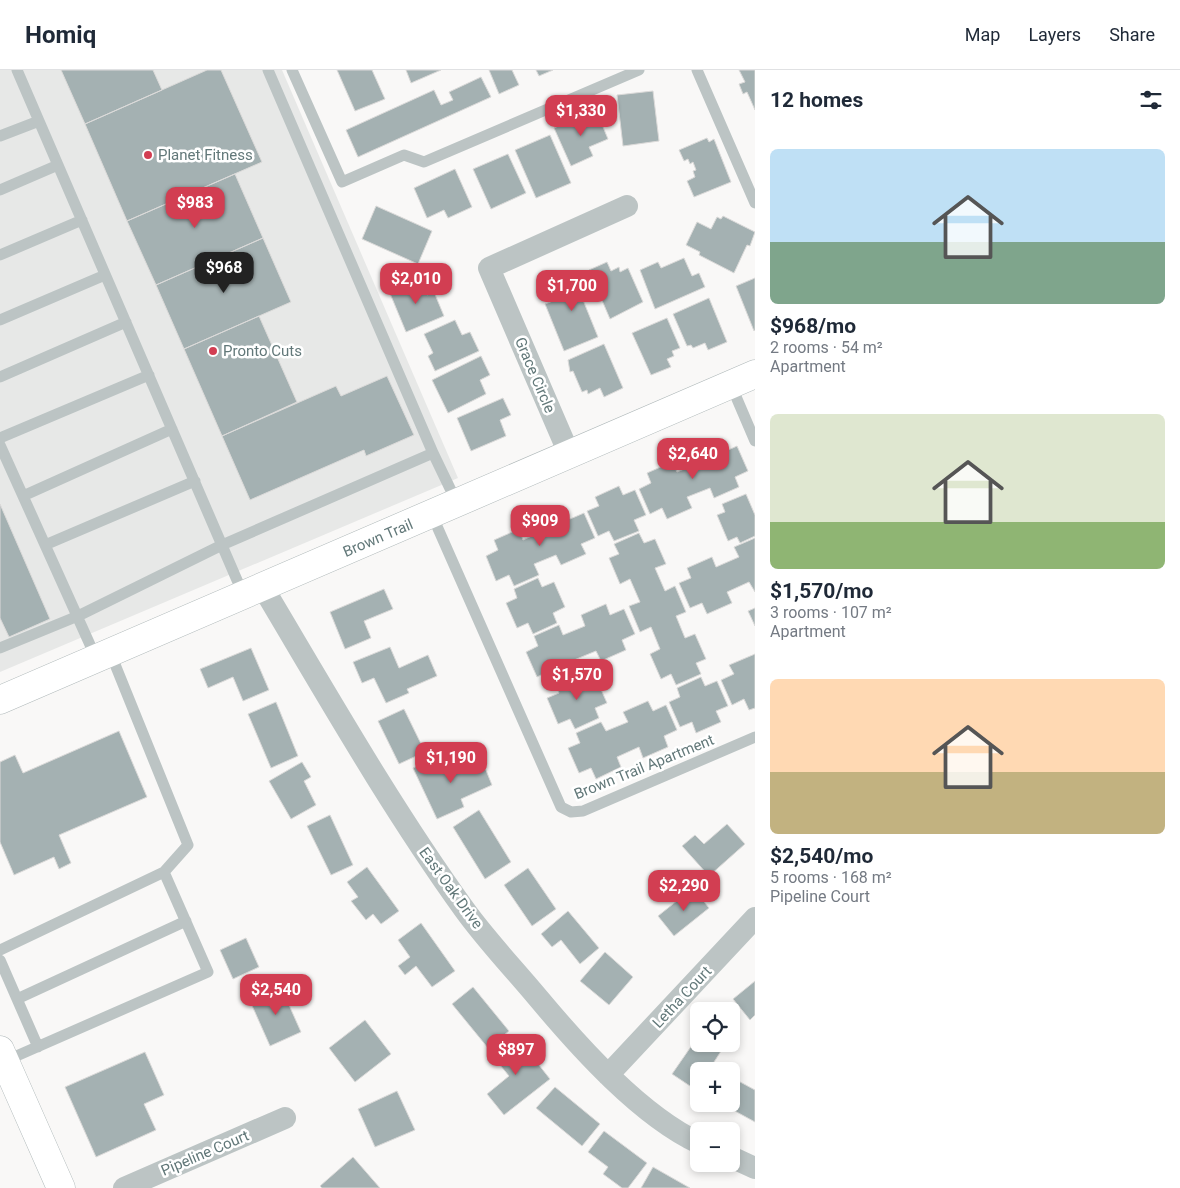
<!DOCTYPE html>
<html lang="en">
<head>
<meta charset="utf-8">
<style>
	body { margin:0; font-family:Roboto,sans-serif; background:#f6f6f7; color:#1f2937; height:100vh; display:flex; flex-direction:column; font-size:19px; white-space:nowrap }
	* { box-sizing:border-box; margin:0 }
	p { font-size:16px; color:#747a83 }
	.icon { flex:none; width:28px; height:28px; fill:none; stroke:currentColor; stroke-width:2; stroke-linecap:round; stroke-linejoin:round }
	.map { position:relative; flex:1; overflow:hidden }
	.details { display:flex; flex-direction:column; background:#fff; width:425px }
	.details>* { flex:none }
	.tools { position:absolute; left:690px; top:932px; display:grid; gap:10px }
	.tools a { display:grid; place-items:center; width:50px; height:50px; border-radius:8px; background:#fff; box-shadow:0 2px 8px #0003; font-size:25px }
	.price { position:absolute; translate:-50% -42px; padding:0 11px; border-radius:10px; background:#d23e52; color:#fff; font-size:16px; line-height:32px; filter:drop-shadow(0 1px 2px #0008) }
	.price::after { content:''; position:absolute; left:50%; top:30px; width:15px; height:11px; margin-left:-8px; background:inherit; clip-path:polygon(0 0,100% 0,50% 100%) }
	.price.on { background:#222; color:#fff }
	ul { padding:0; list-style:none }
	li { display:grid; align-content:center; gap:10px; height:265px; padding:0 15px }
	li span { display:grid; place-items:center; height:155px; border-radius:8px; color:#555 }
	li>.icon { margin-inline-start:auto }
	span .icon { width:90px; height:90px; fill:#fffc; stroke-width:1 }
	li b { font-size:21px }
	h2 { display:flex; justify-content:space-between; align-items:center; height:60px; padding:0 15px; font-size:21px }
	header { display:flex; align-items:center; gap:30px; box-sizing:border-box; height:70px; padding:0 25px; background:#fff; border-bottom:1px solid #e0e1e3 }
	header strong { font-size:24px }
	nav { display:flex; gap:28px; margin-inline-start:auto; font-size:18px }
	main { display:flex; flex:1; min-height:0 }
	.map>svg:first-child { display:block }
</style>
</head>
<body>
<header>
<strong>Homiq</strong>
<nav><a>Map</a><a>Layers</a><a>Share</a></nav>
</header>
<main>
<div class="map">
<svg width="755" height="1118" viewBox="0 0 755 1118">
	<rect width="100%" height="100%" fill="#f9f8f7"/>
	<!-- built -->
	<path fill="#e7e8e7" d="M0,0H282L458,408L0,602Z"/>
	<!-- building -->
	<path fill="#a4b1b2" stroke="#dbdad9" d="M61,0H153L162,20L85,54Z
		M207,0H221L262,92L127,151L85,54Z
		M337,0H372L385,29L355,41Z
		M406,0H441L411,13Z
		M489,0H512L519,15L499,24Z
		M536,0H553L539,6Z
		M739,0H755V40L747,22L743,24L739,14L745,12Z
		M481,7L491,27L358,87L346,60L434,20L441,35L453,30L449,22Z
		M653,21L659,71L623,76L617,25Z
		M596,40L608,69L589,77L593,86L571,96L554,58Z
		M550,65L571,113L536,128L515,80Z
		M707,68L709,72L714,69L731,112L694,127L687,111L695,107L693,101L696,100L693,92L690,94L688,89L684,91L679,80Z
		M508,84L526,123L491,139L473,99Z
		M455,99L472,137L448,148L444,140L427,148L414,118Z
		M235,104L263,168L156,215L127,151Z
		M376,136L432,161L418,194L362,169Z
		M723,146L755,162L750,176L747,175L734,203L699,185L700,182L686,175L697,152L711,159L717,147L721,149Z
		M263,168L291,232L184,279L156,215Z
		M684,188L692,206L699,203L705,217L655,239L640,200L658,192L661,198Z
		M607,192L611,201L619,197L620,202L628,198L643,232L610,249L589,200Z
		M583,202L593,226L583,230L598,267L564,281L545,234L553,231L551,225L559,221L555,212Z
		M419,207L427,225L434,222L444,246L406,262L389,221Z
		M755,208V260L754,261L736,216Z
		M709,228L727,272L708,280L705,273L693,278L691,275L687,276L673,244Z
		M259,246L297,332L222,366L184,279Z
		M667,248L680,278L672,281L674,286L667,289L671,297L651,305L632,263Z
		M455,250L462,265L470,262L479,281L435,301L428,286L433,283L424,264Z
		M604,274L623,318L604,327L600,318L588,324L587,320L582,322L573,301L570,302L568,290Z
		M481,286L490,305L480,310L486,324L448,343L432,310Z
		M387,306L414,365L366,386L364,380L250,430L222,366L336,316L341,326Z
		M503,328L511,345L500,350L506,366L471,381L457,348Z
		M719,371L724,382L737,376L748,401L735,407L739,417L714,428L710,418L687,427L692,438L667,449L662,438L650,444L639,419L651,413L647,403L672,392L677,402L699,393L694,382Z
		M619,416L623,425L635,420L646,445L634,450L639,461L614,471L609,461L598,466L587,441L599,436L595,427Z
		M746,424L755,445V466L740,473L737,467L728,471L717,445L725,442L722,434Z
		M0,434L50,549L9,567L0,548Z
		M566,439L570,449L584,443L595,468L581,474L586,484L561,495L556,485L534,494L539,505L514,516L509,505L496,511L486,486L498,480L494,470L519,459L523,470L545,460L541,450Z
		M639,463L644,473L655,469L666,494L655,498L665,521L675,516L686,542L676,546L685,568L695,564L706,589L696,593L701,604L676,615L671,604L661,609L650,584L660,579L651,557L640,562L629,536L640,532L630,509L620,514L609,488L619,484L614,474Z
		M755,468V522L749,512L727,522L732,533L707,544L702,533L690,538L679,513L691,508L687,498L712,487L716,497L739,487L734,477Z
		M538,508L542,517L554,512L565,537L553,543L557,553L533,564L528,553L517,558L506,533L517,528L514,519Z
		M384,519L393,539L364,551L371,568L345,579L330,542Z
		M606,534L610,545L624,539L635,564L622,570L626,580L601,591L596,581L574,590L579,601L554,612L549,601L537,607L526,582L538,576L534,566L559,555L563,565L585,556L581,545Z
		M755,538V556L748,541Z
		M390,577L399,598L428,585L437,606L407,619L409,623L386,633L374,608L362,613L353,592Z
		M251,578L269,620L243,631L233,607L208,618L200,599Z
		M755,584V638L749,640L744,629L732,635L721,610L734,604L729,595Z
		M580,604L584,613L596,608L607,633L595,638L599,648L575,659L570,649L558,654L547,628L559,623L555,614Z
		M701,607L705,616L717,611L728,636L716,641L721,652L696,663L692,652L680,657L669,632L680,627L677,618Z
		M648,631L653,641L666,635L677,660L664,666L668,677L643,688L639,677L617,687L621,697L596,709L591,698L579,703L568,678L580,673L576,663L601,652L606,661L628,652L623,642Z
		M276,632L298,686L271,698L248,644Z
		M404,639L425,682L399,694L378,651Z
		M119,661L147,727L59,765L71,793L59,799L54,787L14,805L0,772V692L15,685L23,703Z
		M440,686L447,703L481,688L492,715L461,729L464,737L437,749L413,698Z
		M302,692L311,707L304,711L316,735L291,749L269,711Z
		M479,740L511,792L485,809L453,757Z
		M330,745L353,795L331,805L307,756Z
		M727,754L745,774L709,806L682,776L695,765L704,774Z
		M367,797L399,841L381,854L373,844L366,850L351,831L358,827L347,812Z
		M528,798L556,839L532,856L504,815Z
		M693,818L709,838L674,866L658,846Z
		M568,841L599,878L580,894L561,870L552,877L541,864Z
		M421,853L455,901L432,917L416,896L405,905L398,896L410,887L398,870Z
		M246,868L259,897L233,909L220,880Z
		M605,882L633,907L609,935L580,911Z
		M755,911V945L750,950L733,929Z
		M281,917L301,962L270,976L250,931Z
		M473,917L509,961L488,978L452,934Z
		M365,950L391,984L355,1012L329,978Z
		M731,954L738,960L731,967Z
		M699,965V974H718L723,978L714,992L723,999L722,1001H699V1022L672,1004Z
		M516,966L550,1009L504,1045L487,1024L509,1006L492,985Z
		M145,982L164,1025L144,1034L156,1060L96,1087L65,1017Z
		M731,1007L755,1020V1052L722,1034H731Z
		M555,1017L600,1054L582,1076L536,1038Z
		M397,1021L415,1060L375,1077L358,1039Z
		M604,1061L647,1093L628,1118H622L603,1104L608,1097L588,1082Z
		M353,1087L380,1118H322L320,1116Z
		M653,1097L690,1118H641Z"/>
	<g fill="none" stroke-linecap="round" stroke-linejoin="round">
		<!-- secondary casing -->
		<g stroke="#afb8b9" stroke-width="29">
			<path id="secondary" d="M0,630L755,304
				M0,980L61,1118"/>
		</g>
		<!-- service -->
		<path stroke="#bcc4c4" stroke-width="11" d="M17,0L243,524
			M268,0L433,383
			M292,0L342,112L404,85L424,92L639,0
			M697,0L755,133
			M0,66L39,51
			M0,120L58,95
			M0,185L82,150
			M0,250L105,205
			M0,307L126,252
			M731,315L755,371
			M0,368L149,305
			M0,375L96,588
			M23,426L172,359
			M432,445L561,737L571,742L583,741L755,667
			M45,475L195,411
			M0,578L78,546L222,475L433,383L457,433
			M0,880L164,802
			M0,890L38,977
			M17,929L186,851
			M5,991L208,902L164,802L188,775L110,582"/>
		<!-- minor -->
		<path stroke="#bcc4c4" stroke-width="22" d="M570,386L489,198L627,136
			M262,516C327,625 390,736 464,839C487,871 515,900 539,929C580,978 641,1046 699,1073
			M608,1005L755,848
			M731,1087L755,1098
			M124,1118L285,1048"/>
		<!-- secondary -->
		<use href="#secondary" stroke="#fff" stroke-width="28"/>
	</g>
	<!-- markers -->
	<g fill="#d23e52" stroke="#fff" stroke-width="2">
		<circle cx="148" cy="85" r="5"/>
		<circle cx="213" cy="281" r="5"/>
	</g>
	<g text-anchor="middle" stroke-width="5" stroke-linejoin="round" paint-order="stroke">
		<!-- poi labels -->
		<g font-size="15" fill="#627879" stroke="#fff" text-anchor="start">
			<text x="158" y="90">Planet Fitness</text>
			<text x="223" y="286">Pronto Cuts</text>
		</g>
		<!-- street labels -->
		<g font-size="15" fill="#627879" stroke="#fff">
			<text transform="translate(535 305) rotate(67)" y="5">Grace Circle</text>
			<text transform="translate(378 468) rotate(-23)" y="5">Brown Trail</text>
			<text transform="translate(644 697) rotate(-22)" y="5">Brown Trail Apartment</text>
			<text transform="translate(451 818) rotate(54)" y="5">East Oak Drive</text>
			<text transform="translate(682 927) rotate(-47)" y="5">Letha Court</text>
			<text transform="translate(205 1083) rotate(-23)" y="5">Pipeline Court</text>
		</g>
	</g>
</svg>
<div class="tools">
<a><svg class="icon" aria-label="locate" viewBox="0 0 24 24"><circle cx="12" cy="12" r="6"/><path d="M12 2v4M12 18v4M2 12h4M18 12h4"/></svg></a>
<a>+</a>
<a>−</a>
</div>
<b class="price" style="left:581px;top:67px">$1,330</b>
<b class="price" style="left:195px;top:159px">$983</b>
<b class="price on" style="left:224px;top:224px">$968</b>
<b class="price" style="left:416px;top:235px">$2,010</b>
<b class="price" style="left:572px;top:242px">$1,700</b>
<b class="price" style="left:693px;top:410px">$2,640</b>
<b class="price" style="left:540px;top:477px">$909</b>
<b class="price" style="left:577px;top:631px">$1,570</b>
<b class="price" style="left:451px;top:714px">$1,190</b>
<b class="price" style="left:684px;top:842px">$2,290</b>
<b class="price" style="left:276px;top:946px">$2,540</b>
<b class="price" style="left:516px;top:1006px">$897</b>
</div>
<section class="details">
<h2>12 homes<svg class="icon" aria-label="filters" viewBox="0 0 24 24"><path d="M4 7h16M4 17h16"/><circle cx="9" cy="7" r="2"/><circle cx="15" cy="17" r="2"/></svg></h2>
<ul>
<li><span style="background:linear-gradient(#bfe0f5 60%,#7fa58c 0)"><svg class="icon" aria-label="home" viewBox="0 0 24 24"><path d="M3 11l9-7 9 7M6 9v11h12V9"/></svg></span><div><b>$968/mo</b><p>2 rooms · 54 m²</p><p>Apartment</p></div></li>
<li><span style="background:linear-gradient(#dfe7d0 70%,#8fb573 0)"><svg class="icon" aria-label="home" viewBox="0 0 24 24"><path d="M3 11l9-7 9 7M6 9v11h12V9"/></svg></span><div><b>$1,570/mo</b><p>3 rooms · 107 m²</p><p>Apartment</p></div></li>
<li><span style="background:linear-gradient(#ffd9b3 60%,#c2b280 0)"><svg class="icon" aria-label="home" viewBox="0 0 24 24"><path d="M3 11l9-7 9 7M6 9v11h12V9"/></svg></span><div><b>$2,540/mo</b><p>5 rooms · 168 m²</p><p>Pipeline Court</p></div></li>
</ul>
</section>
</main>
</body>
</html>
